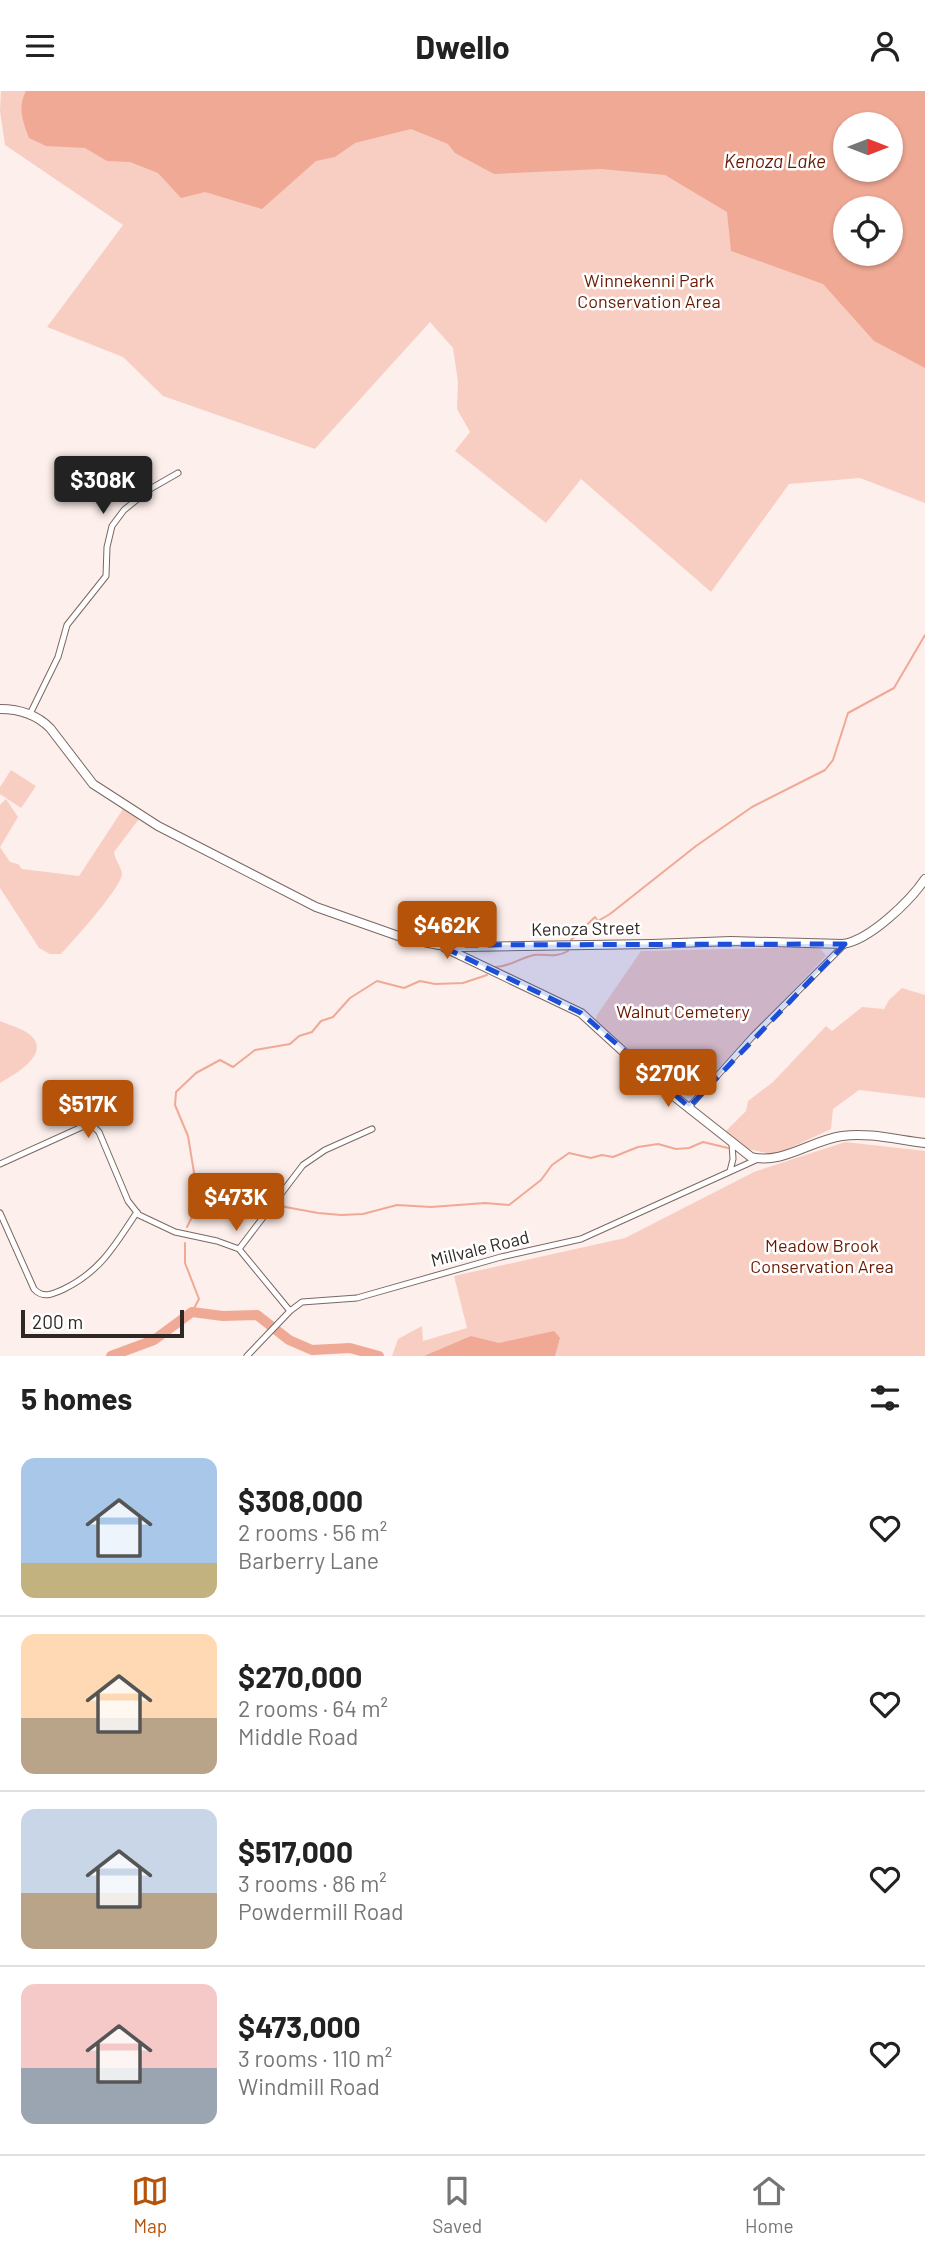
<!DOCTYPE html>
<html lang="en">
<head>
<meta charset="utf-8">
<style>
	body { margin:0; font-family:Barlow,sans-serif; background:#f6f6f6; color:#222; height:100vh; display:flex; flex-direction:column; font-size:26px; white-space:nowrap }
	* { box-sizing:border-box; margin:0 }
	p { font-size:23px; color:#767676 }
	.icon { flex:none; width:38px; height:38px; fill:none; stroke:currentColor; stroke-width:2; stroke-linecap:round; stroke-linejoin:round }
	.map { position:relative; height:1265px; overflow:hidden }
	.drawer { display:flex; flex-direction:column; background:#fff; flex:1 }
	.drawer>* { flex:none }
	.needle { width:46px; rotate:90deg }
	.fabs { position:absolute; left:833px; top:21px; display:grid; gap:14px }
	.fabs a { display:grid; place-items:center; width:70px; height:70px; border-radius:50%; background:#fff; box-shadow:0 2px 5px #0004; font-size:35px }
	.scale { position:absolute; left:21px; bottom:18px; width:163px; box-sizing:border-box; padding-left:7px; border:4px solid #2f2724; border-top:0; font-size:19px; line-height:24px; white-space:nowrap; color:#2f2724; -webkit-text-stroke:5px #fff; paint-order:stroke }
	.price { position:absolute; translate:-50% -60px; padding:0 16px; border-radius:7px; background:#b45309; color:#fff; font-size:23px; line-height:46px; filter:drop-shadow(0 2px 4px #0008) }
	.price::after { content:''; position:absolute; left:50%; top:42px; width:21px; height:16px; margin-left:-10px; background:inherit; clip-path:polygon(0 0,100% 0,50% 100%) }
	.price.active { background:#222; color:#fff }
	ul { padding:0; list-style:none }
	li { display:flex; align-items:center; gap:21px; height:175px; padding:0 21px }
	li+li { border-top:2px solid #e0e0e0 }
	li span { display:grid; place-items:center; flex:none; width:196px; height:140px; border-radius:14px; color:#555 }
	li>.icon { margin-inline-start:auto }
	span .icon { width:84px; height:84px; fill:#fffc; stroke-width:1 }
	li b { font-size:30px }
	h2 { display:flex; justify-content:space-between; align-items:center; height:84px; padding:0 21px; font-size:30px }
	header { display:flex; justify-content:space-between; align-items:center; height:91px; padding:0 21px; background:#fff; font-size:32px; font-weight:700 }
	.dock { display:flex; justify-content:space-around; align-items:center; height:98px; border-top:2px solid #e0e0e0; background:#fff; font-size:19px; color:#767676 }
	.dock a { display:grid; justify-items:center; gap:4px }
	.dock .active { color:#b45309 }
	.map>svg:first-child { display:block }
</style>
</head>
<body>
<header><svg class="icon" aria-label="menu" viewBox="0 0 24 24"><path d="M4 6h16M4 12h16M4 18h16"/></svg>Dwello<svg class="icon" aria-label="person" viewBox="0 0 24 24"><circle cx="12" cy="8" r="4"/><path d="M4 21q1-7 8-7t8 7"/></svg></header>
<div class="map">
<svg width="925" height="1265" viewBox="0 0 925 1265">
	<rect width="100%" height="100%" fill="#fdefeb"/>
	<!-- green -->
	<path fill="#f9cec2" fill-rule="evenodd" d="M1,0H925V412L860,387L789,393L711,501L581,388L546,432L455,360L470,341L457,318L458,291L453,257L430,231L315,358L163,305L123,266L47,236L123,134L5,54L0,20ZM845,33H891V79H845ZM845,117H891V163H845Z
		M11,679L36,695L21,717L0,703V696Z
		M6,708L18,726L0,756L10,771L18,773L22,778L79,785L123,718L139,728L114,761C115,769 121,776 122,782C123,795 72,851 61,863H50L39,857L0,797V714Z
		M819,856L826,865L691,1006L684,1004L595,931L597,924L641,860Z
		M902,897L925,904V1007L859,999L833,1018L831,1038L775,1064L748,1058L726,1040L746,1020L748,1010L773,991L826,935L832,940L862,916L884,918L889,909Z
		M0,930C11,935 27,938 34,948C47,966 12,985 0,992Z
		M845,1051L925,1060V1265H392L398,1248L422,1235L423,1250L467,1237L454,1185L625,1147L754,1081Z"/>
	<!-- water -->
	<path fill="#f0a995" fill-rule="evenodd" d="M26,0H925V277L874,250L823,193L731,160L727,121L665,84L601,78L494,83L455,62L448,53L411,38L355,52L335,66L316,70L262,118L205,101L181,107L158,82L130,71L107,70L85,57L46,55L29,47C23,31 17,16 26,0ZM891,33V79H845V33ZM891,117V163H845V117Z
		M554,1240L560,1247L555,1265H424L471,1245L499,1252Z"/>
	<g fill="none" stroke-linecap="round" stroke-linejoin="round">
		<!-- stream -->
		<path stroke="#f0a995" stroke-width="2" d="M571,849L595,826L598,830L610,823L696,755L752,716L825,679L833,669L848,622L894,597L925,544
			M496,876C512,875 522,866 534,864C547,863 556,867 568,860
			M199,1112L220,1104H231L265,1112
			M280,1115L318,1122L341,1124L363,1123L397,1114L431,1116L485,1112L509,1114L541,1089L552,1074L569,1062L591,1067L602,1064L613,1066L638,1056L658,1053L676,1058L689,1057L703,1051L728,1057
			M187,1136L199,1112L188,1045L175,1014L176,1001L196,982L220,969L233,976L255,959L290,953L299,945L312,941L321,930L333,926L350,907L377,890L404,897L420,890L435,893L463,892L487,884
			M185,1152V1172L199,1208L192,1221"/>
		<!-- river -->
		<path stroke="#f0a995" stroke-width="10" d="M111,1265L154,1249L192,1221L223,1225L257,1224L289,1249L312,1259L350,1257L379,1265"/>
		<!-- street casing -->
		<g stroke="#7b6762" stroke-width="7">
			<path id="street" d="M30,623L58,566L67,534L106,485L107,456L112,435L124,419L150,398L178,382
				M689,1016L753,945L845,853
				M0,1073L84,1035L92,1034L99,1041L128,1110L139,1124L175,1141L217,1150L239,1158L290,1220
				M730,1080L733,1068L732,1053
				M0,1122L34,1198C43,1208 53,1203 64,1198C101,1180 115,1154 137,1121
				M239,1158L303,1074L325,1059L372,1038
				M247,1265L290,1220L302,1211L357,1207L501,1166L581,1148L758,1068"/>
		</g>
		<!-- secondary casing -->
		<g stroke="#7b6762" stroke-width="10">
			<path id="secondary" d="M0,618C20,618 36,623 50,637L93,693L158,735L316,816L404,847L439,854L463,856L652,853L731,850L843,853C870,849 910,810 925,788
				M445,857L581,922L661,995L751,1066C782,1074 812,1049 842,1045C869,1041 898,1049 925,1052"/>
		</g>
		<!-- street -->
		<use href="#street" stroke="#fff" stroke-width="5"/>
		<!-- secondary -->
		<use href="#secondary" stroke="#fff" stroke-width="8"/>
	</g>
	<!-- marked area -->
	<path fill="#1d4ed8" fill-opacity="0.2" stroke="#1d4ed8" stroke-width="5" stroke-dasharray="14 9" stroke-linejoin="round" d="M845,853L689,1016L581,922L439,854Z"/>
	<g text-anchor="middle" stroke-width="5" stroke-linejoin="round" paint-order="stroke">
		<!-- park labels -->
		<g font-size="18" fill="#691800" stroke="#fff">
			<text x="649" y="196">Winnekenni Park<tspan x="649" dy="21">Conservation Area</tspan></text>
			<text x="683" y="927">Walnut Cemetery</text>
			<text x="822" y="1161">Meadow Brook<tspan x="822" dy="21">Conservation Area</tspan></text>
		</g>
		<!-- street labels -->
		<g font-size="18" fill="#2f2724" stroke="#fff">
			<text transform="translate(586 838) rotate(-1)" y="6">Kenoza Street</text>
			<text transform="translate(480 1158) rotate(-14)" y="6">Millvale Road</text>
		</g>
		<!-- water labels -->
		<g font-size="19" font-style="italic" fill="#681700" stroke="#fff">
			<text x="775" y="77">Kenoza Lake</text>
		</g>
	</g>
</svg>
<div class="fabs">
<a><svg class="needle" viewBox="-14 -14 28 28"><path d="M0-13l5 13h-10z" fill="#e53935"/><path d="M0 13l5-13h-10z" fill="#767676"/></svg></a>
<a><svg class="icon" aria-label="locate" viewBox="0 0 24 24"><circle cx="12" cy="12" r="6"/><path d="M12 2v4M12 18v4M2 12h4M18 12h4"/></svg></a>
</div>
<div class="scale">200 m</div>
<b class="price active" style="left:103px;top:425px">$308K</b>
<b class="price" style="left:447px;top:870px">$462K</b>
<b class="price" style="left:668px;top:1018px">$270K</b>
<b class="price" style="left:88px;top:1049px">$517K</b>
<b class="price" style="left:236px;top:1142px">$473K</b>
</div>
<section class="drawer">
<h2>5 homes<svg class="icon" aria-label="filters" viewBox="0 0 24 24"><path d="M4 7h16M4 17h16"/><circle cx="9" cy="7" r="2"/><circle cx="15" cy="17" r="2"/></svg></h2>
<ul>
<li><span style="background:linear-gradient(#a9c7e8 75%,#c2b280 0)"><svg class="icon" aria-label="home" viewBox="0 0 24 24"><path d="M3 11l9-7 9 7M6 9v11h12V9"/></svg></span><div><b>$308,000</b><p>2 rooms · 56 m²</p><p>Barberry Lane</p></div><svg class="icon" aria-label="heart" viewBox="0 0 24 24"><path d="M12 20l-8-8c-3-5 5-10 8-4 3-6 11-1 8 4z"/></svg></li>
<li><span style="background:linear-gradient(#ffd9b3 60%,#b9a48a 0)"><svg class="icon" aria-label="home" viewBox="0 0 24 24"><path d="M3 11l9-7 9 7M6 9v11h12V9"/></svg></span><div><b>$270,000</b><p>2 rooms · 64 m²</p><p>Middle Road</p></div><svg class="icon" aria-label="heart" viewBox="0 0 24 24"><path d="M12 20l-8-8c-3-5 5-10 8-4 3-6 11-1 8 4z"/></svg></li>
<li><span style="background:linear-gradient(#c9d6e8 60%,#b9a48a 0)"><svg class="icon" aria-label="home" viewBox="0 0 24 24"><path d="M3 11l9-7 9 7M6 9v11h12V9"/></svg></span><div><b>$517,000</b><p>3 rooms · 86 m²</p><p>Powdermill Road</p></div><svg class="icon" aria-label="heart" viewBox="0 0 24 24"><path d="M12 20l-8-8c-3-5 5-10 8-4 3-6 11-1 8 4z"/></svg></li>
<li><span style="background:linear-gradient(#f6c9c9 60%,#9aa5b1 0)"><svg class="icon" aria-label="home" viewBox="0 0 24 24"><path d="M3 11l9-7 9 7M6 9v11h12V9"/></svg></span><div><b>$473,000</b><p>3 rooms · 110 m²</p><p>Windmill Road</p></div><svg class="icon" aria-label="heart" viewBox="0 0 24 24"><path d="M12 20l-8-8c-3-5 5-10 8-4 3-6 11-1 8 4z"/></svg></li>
</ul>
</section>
<nav class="dock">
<a class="active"><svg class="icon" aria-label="map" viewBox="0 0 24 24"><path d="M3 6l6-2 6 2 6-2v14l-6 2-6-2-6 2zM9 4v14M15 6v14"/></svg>Map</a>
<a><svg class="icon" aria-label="saved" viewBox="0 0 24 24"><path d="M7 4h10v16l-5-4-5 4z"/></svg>Saved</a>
<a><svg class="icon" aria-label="home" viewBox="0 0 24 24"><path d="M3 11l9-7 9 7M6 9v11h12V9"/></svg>Home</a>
</nav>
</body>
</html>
